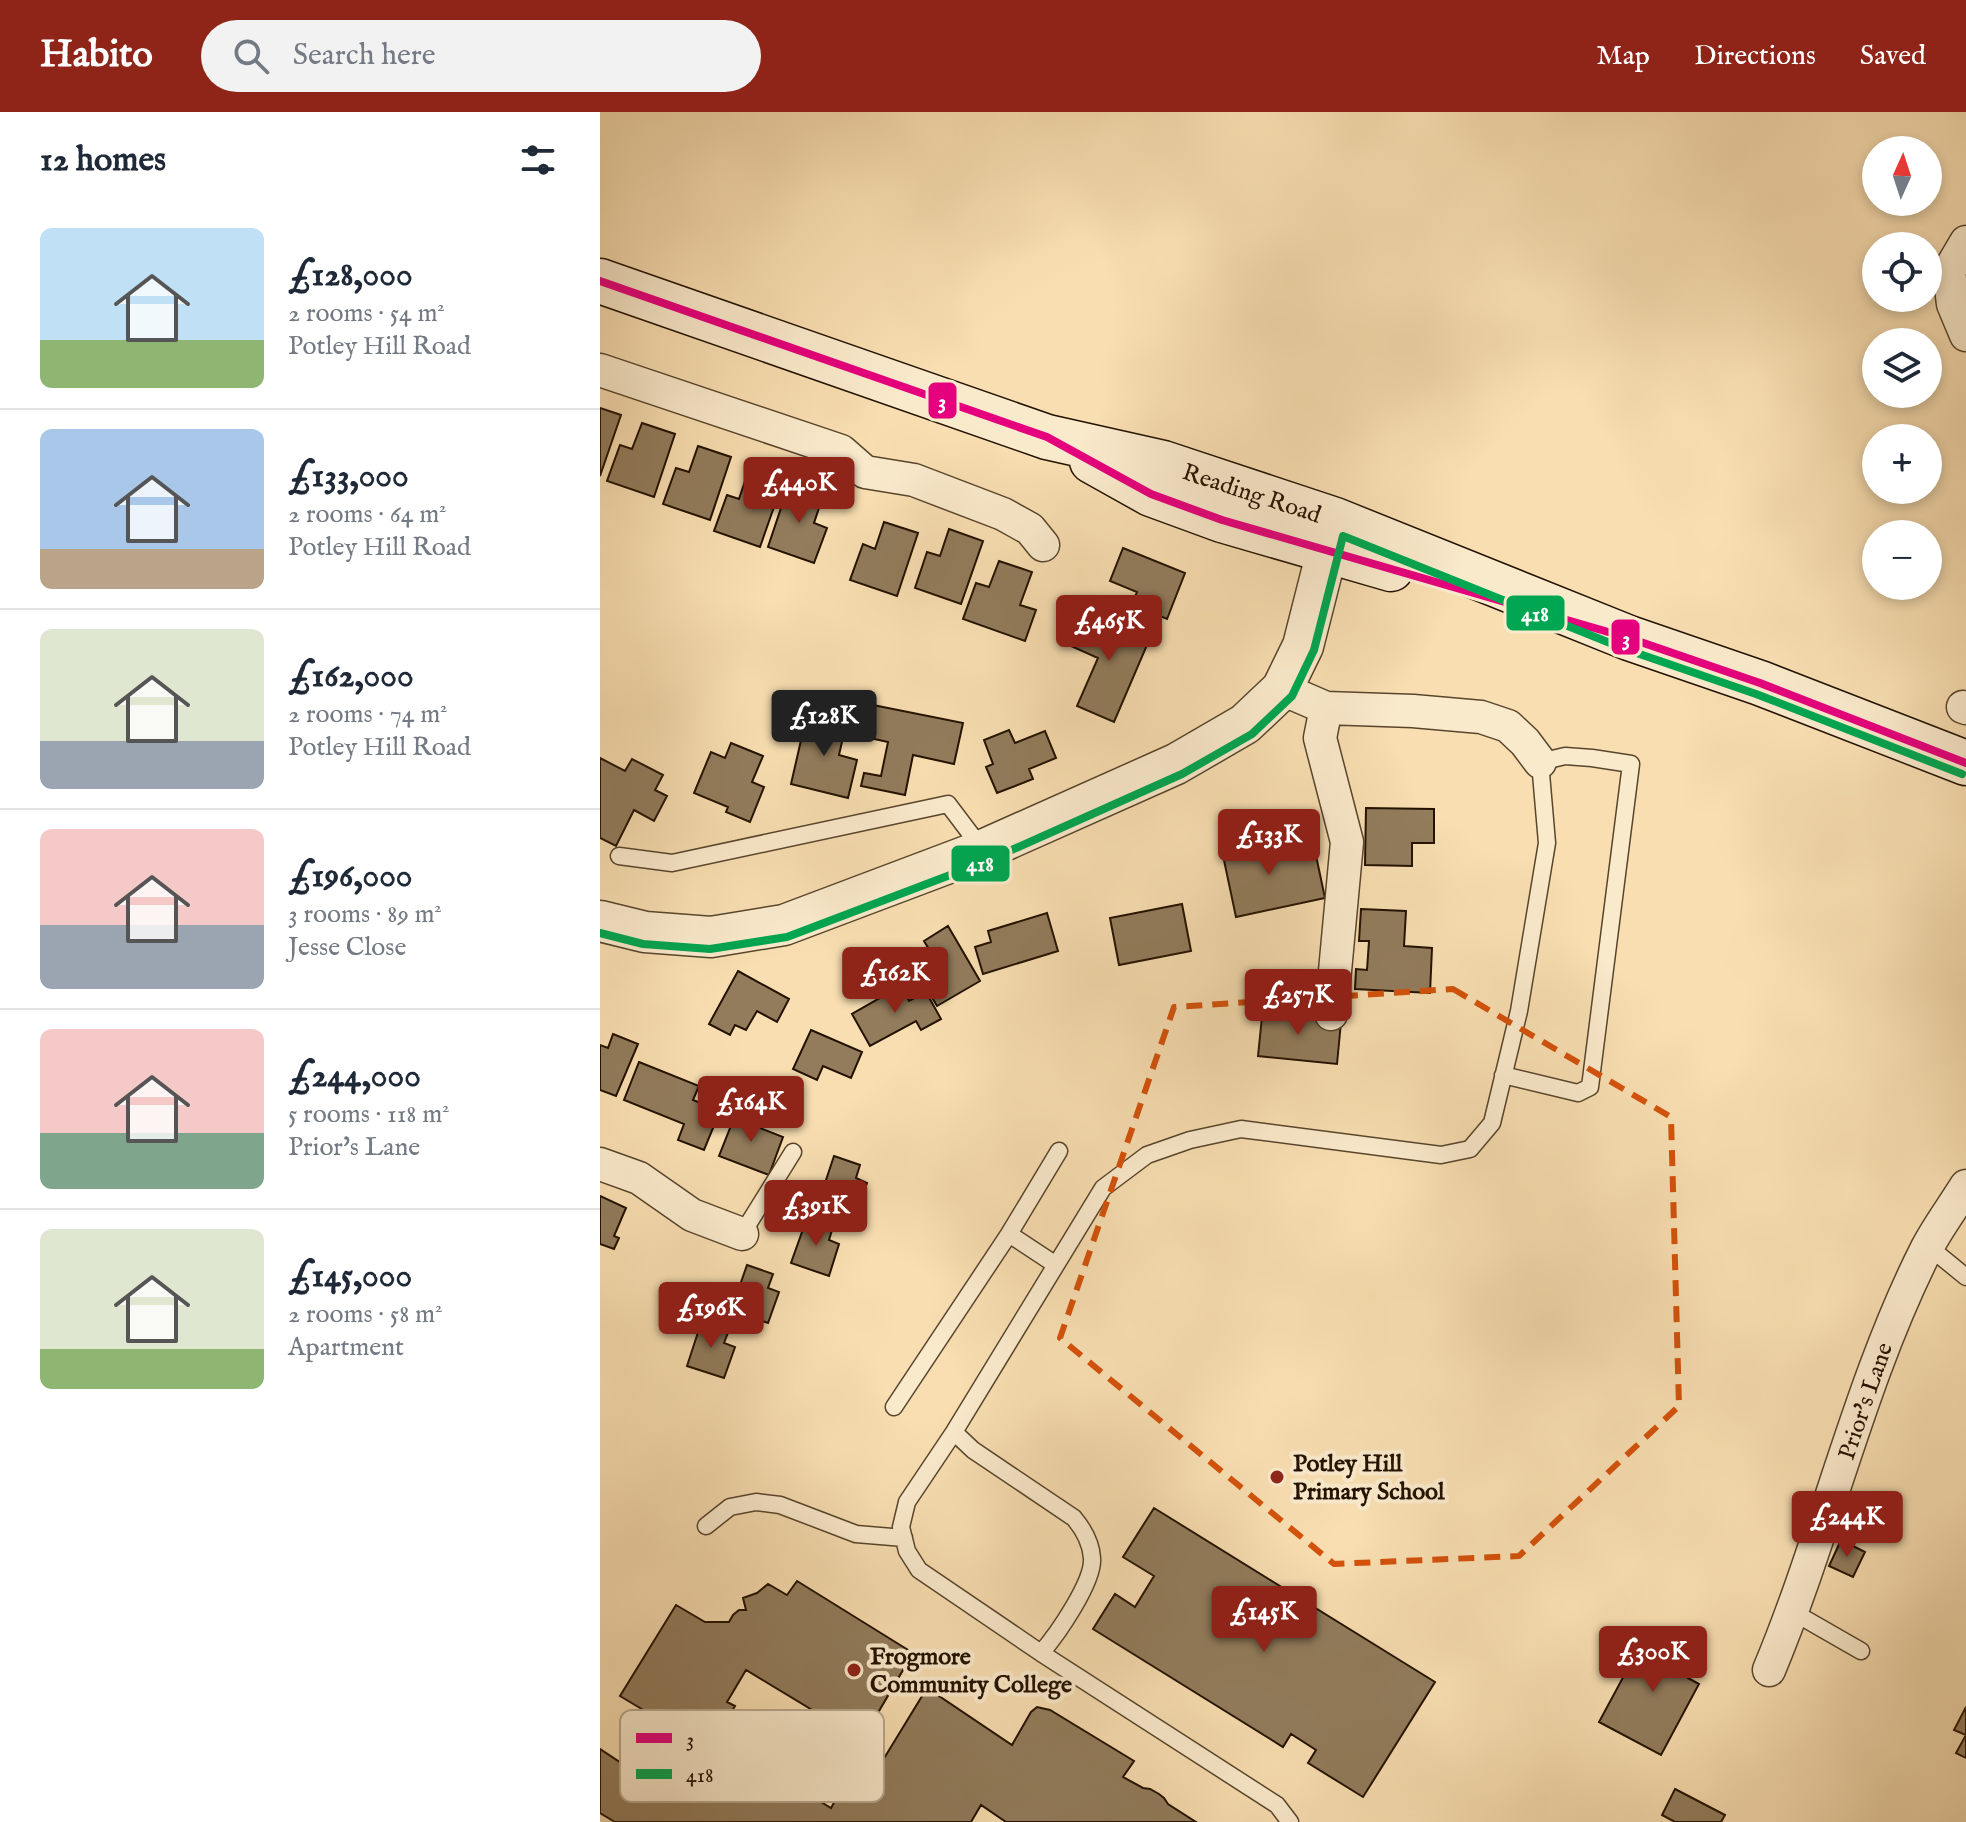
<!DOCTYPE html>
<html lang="en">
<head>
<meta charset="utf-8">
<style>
	body { margin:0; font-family:"IM FELL English",serif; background:#f2f2f3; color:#1f2937; height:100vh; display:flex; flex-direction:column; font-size:30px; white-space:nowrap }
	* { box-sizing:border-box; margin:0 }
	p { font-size:26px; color:#747a83 }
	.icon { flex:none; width:44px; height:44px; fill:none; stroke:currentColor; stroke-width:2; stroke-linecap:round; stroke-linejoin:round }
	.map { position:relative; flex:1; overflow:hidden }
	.details { display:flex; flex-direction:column; background:#fff; width:600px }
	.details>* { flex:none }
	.needle { width:52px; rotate:3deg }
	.buttons { position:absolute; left:1262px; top:24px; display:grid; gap:16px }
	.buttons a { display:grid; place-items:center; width:80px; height:80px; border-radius:50%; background:#fff; box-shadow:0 4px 12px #0003; font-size:40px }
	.price { position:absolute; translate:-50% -68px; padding:0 18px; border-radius:8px; background:#8f2418; color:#fff; font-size:26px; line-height:52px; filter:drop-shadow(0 2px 4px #0008) }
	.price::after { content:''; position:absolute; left:50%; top:48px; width:24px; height:18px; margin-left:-12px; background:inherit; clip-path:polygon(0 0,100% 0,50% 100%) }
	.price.current { background:#222; color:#fff }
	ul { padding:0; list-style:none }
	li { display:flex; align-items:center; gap:24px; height:200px; padding:0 40px }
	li+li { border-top:2px solid #e0e1e3 }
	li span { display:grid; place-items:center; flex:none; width:224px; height:160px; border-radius:12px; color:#555 }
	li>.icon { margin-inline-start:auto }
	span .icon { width:96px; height:96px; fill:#fffc; stroke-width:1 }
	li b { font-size:34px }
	h2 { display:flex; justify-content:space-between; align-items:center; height:96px; padding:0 40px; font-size:34px }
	header { display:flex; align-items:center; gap:48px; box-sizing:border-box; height:112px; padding:0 40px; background:#8f2418; color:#fff }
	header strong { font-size:38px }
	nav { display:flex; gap:44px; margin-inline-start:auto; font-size:28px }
	.search { width:560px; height:72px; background:#f2f2f3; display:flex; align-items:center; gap:20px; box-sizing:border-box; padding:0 28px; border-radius:44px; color:#747a83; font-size:30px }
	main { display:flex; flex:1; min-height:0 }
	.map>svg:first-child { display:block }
</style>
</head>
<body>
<header>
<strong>Habito</strong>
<div class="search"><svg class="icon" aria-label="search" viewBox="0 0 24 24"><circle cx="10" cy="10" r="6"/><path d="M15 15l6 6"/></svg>Search here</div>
<nav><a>Map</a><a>Directions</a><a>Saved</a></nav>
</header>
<main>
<section class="details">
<h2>12 homes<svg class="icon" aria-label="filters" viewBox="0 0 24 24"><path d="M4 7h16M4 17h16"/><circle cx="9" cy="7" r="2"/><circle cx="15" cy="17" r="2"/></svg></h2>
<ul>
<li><span style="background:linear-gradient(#bfe0f5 70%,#8fb573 0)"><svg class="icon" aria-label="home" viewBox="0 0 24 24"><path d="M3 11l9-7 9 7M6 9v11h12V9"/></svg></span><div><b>£128,000</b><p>2 rooms · 54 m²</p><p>Potley Hill Road</p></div></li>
<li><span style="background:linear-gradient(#a9c7e8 75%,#b9a48a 0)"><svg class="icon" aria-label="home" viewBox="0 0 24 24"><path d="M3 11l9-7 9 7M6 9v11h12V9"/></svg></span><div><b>£133,000</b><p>2 rooms · 64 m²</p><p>Potley Hill Road</p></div></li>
<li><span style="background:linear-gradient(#dfe7d0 70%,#9aa5b1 0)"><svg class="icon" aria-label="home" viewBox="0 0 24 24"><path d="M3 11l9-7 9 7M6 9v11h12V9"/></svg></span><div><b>£162,000</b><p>2 rooms · 74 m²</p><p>Potley Hill Road</p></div></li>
<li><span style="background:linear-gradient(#f6c9c9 60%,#9aa5b1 0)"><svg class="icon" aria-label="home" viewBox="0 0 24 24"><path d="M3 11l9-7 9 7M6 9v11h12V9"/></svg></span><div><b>£196,000</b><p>3 rooms · 89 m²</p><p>Jesse Close</p></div></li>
<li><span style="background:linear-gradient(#f6c9c9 65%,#7fa58c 0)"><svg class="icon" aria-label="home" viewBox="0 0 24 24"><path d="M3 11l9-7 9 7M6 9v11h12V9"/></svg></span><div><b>£244,000</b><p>5 rooms · 118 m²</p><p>Prior's Lane</p></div></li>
<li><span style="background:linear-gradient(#dfe7d0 75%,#8fb573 0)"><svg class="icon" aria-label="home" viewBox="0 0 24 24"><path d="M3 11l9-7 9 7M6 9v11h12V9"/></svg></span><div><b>£145,000</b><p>2 rooms · 58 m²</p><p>Apartment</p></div></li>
</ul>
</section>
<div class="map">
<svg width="1366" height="1710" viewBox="0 0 1366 1710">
	<rect width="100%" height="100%" fill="#f8deb1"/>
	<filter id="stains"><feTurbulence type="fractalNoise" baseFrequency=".0025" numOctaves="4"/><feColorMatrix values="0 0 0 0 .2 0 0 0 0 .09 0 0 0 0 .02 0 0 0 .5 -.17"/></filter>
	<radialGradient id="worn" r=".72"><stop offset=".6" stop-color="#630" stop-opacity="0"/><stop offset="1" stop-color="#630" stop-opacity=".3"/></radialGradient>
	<!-- building -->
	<path fill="#927c5c" stroke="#231200" stroke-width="2" d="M0,296L21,303L0,364Z
		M42,311L75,322L54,385L7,369L20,333L32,337Z
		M98,334L131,345L110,408L63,392L76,356L89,360Z
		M148,360L182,372L160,435L114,419L127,383L139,387Z
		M189,372L223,384L214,411L227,416L214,451L168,435Z
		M284,410L318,421L297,484L250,468L263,432L275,437Z
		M349,417L383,429L361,492L315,476L327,440L340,444Z
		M523,436L585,461L567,507L532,492L537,480L510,469Z
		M399,449L432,460L420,493L436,498L425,529L363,507L376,471L389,475Z
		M487,498L550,526L514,610L477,594L498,546L471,534Z
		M268,592L363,611L354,652L313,643L305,683L261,674L264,661L281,664L288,630L261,624Z
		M207,602L246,612L239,643L257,648L248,686L191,672Z
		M409,618L415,631L445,619L456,646L429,657L433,667L397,681L386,655L393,652L384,628Z
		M131,631L163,644L152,670L164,675L150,710L126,700L128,695L94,681L111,640L125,646Z
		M0,646L25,659L32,647L63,663L55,678L67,684L54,709L34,698L16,734L0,726Z
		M766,696L834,697V731H812V754L765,753Z
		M669,724L674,748L715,739L725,786L636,805L621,734Z
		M582,792L591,839L519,853L510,806Z
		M761,797L806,799L804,834L832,836L830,881L755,877L756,857L767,858L769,829H759Z
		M447,801L458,839L383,862L375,835L391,830L388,819Z
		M348,814L380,869L337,894L320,865L339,854L324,829Z
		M138,859L189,887L177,910L157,899L146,918L135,913L130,923L109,912Z
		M301,874L309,889L326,880L341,907L321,918L316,909L270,934L252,902Z
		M663,895L692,898L691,905L741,910L737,952L658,944Z
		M211,918L262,940L251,966L223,954L217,968L193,957Z
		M13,922L38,932L16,984L0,978V933L8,936Z
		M39,950L99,974L93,988L120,999L104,1038L78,1028L84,1012L24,988Z
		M138,996L154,1002L150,1012L183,1025L169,1063L119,1044Z
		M234,1044L260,1053L256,1066L267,1071L256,1102L219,1089Z
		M0,1084L26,1096L14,1124L19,1126L14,1137L0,1132Z
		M207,1106L233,1115L229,1128L239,1132L229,1164L191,1151Z
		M147,1153L173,1162L168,1176L179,1180L168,1211L131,1199Z
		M102,1208L129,1218L124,1231L135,1235L124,1266L87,1254Z
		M554,1396L835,1570L763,1685L708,1651L716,1638L691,1622L683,1635L493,1517L515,1482L535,1495L554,1464L523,1445Z
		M1241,1428L1265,1440L1253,1465L1229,1454Z
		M197,1469L313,1541L262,1628L146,1558L127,1590L135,1594L123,1615L113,1608L105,1618L231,1696L250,1662L258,1666L272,1643L283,1648L327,1576L412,1633L431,1600L437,1595L450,1598L534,1649L523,1665L543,1676L550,1677L559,1682L564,1686L568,1692L596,1710H406L381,1693L371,1710H15L0,1701V1637L35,1660L53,1629L74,1642L85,1623L20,1584L76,1493L105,1510H129L133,1503L139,1498H146L143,1486L157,1481L168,1472L187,1483Z
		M1048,1519L1099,1546L1088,1566L1099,1572L1061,1643L999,1610Z
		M1366,1595V1646L1356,1641L1366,1623L1354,1618Z
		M1075,1677L1125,1703L1121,1710H1075L1062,1703Z"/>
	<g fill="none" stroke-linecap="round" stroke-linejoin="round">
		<!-- service casing -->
		<g stroke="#58452c" stroke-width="19">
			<path id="service" d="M19,744L72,751L348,692L382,737
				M142,1122L193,1040
				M409,1122L459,1039
				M1328,1134L1366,1165
				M294,1295L409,1122L456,1153
				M354,1320L373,1338L474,1406C484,1418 491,1430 492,1446C494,1470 456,1524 441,1541L319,1458L307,1439L301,1415L307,1390L354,1320L503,1076L547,1043L590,1028L641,1017L841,1043L870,1037L892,1011L919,899L947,731L940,650L965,644L992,646L1031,652L990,975L978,981L903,963
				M106,1414L130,1395L156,1390L180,1393L256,1422L304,1426
				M1193,1500L1261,1539
				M441,1541L677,1693L690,1710"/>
		</g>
		<!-- minor casing -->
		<g stroke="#58452c" stroke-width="35">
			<path id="minor" d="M1366,130L1349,159L1353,192L1366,223
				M0,258L241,339L265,360L314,368L403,402L430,417L443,433
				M682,577L726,596L813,599L881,605L908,614L925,630L940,650
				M1363,595L1366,596
				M726,596L720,626L747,730L731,902
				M0,1052L39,1066L92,1103L142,1122
				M1169,1558C1227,1419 1259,1270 1327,1136C1338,1115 1353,1095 1366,1074"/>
		</g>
		<!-- tertiary casing -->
		<g stroke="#58452c" stroke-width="43">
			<path id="tertiary" d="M0,809L45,820L111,825L184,813L383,738L576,652L645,612L682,577L703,534L735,408"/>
		</g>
		<!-- secondary casing -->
		<g stroke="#231200" stroke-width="47">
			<path id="secondary" d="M0,169L447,325L563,351L735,408L1029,526L1160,571L1366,651
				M492,349L551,382L622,408L791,457"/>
		</g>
		<!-- service -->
		<use href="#service" stroke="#faeacc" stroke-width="16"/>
		<!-- minor -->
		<use href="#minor" stroke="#faeacc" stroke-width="32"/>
		<!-- tertiary -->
		<use href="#tertiary" stroke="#faeacc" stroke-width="40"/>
		<!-- secondary -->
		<use href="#secondary" stroke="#faeacc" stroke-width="44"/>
		<!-- bus-1 casing -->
		<g stroke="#faeacc" stroke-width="14">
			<path id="bus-1" d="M0,169L447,325L551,382L622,408L1029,526L1160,571L1366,651"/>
		</g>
		<!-- bus-2 casing -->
		<g stroke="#faeacc" stroke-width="14">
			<path id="bus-2" d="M0,821L43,832L110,837L187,825L387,749L582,662L652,622L692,584L714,538L743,424L1025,537L1156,582L1362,662"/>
		</g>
		<!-- bus-1 -->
		<use href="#bus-1" stroke="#e5007d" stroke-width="8"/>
		<!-- bus-2 -->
		<use href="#bus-2" stroke="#00a651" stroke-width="8"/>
	</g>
	<!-- marked area -->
	<path fill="none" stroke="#d4520b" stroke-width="6" stroke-dasharray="16 10" stroke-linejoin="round" d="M853,877L1071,1005L1079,1294L919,1444L734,1452L460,1226L574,895Z"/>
	<!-- markers -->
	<g fill="#8f2418" stroke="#faeacc" stroke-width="3">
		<circle cx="677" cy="1365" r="8"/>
		<circle cx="254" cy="1558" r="8"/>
	</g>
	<g text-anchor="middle" stroke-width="8" stroke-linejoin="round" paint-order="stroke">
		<!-- street labels -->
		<g font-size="24" fill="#231200" stroke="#faeacc">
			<text transform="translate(652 381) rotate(18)" y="8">Reading Road</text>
			<text transform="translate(1265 1289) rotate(-71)" y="8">Prior's Lane</text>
		</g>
		<!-- poi labels -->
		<g font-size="24" font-weight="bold" fill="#231200" stroke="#faeacc" text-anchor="start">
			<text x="693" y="1359">Potley Hill<tspan x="693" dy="28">Primary School</tspan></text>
			<text x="270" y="1552">Frogmore<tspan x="270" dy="28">Community College</tspan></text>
		</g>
	</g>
	<!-- legend -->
	<rect x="20" y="1598" width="264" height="92" rx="12" fill="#faeacc" stroke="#baa98f" stroke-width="2"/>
	<rect x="36" y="1621" width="36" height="10" fill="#e5007d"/>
	<rect x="36" y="1657" width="36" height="10" fill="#00a651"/>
	<g font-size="22" fill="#231200">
		<text x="86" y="1634">3</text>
		<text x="86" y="1670">418</text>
	</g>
	<g stroke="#faeacc" stroke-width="3">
		<rect x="327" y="269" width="31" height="39" rx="8" fill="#e5007d"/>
		<rect x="905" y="482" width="61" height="38" rx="8" fill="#00a651"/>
		<rect x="1010" y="506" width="31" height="38" rx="8" fill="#e5007d"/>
		<rect x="350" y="732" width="61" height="39" rx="8" fill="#00a651"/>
	</g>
	<g font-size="22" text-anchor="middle" font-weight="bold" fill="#fff">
		<text x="342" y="296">3</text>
		<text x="935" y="509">418</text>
		<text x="1026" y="533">3</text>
		<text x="380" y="759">418</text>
	</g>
	<rect width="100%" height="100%" filter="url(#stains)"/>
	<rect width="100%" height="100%" fill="url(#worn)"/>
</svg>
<div class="buttons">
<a><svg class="needle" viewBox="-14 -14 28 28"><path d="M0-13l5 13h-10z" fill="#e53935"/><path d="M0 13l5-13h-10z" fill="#747a83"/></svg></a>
<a><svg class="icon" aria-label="locate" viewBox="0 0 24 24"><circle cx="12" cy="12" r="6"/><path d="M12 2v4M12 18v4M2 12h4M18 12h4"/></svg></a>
<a><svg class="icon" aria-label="layers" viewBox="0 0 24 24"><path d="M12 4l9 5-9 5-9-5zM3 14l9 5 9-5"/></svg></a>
<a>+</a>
<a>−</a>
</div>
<b class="price" style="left:199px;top:413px">£440K</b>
<b class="price" style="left:509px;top:551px">£465K</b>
<b class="price current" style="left:224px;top:646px">£128K</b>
<b class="price" style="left:669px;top:765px">£133K</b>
<b class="price" style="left:295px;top:903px">£162K</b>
<b class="price" style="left:698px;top:925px">£257K</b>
<b class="price" style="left:151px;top:1032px">£164K</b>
<b class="price" style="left:216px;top:1136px">£391K</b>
<b class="price" style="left:111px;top:1238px">£196K</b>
<b class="price" style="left:1247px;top:1447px">£244K</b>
<b class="price" style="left:664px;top:1542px">£145K</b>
<b class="price" style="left:1053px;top:1582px">£300K</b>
</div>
</main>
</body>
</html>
